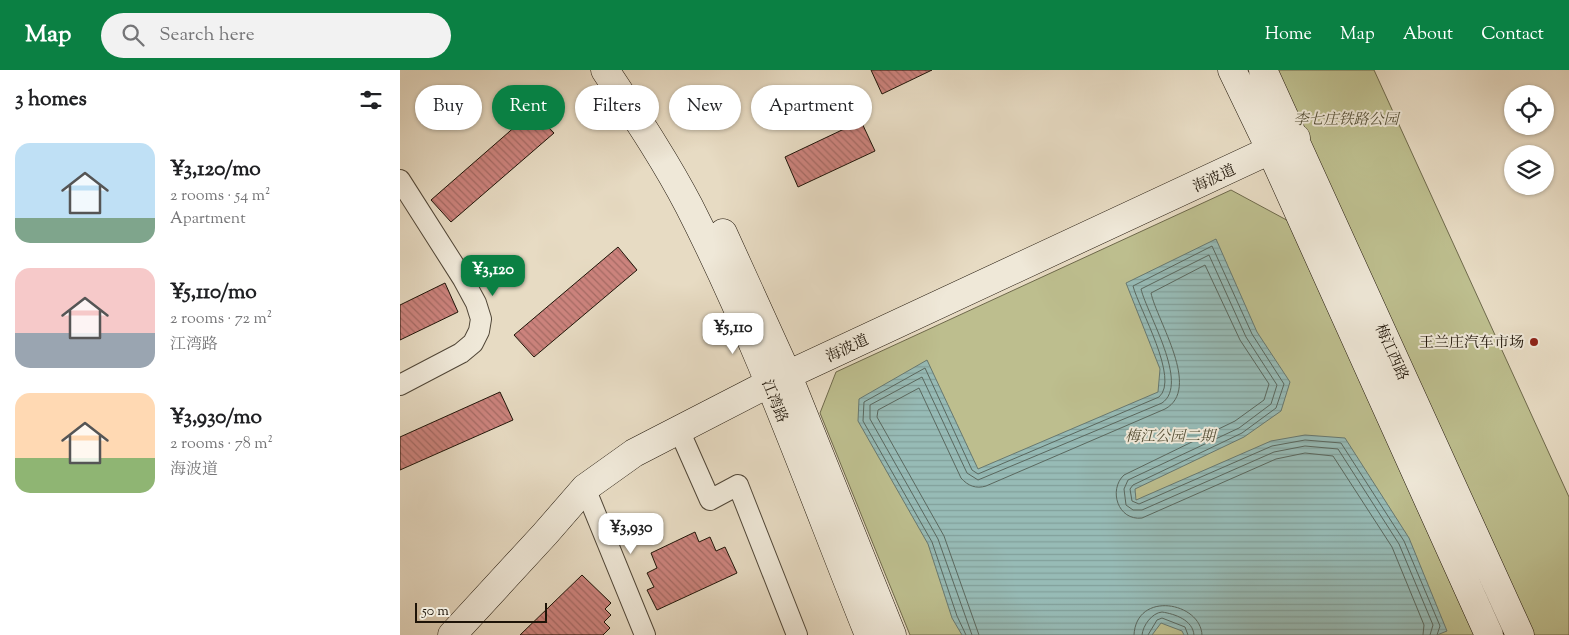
<!DOCTYPE html>
<html lang="en">
<head>
<meta charset="utf-8">
<style>
	body { margin:0; font-family:"Sorts Mill Goudy","Noto Serif SC",serif; background:#f2f2f2; color:#202124; height:100vh; display:flex; flex-direction:column; font-size:19px; white-space:nowrap }
	* { box-sizing:border-box; margin:0 }
	p { font-size:16px; color:#757577 }
	.icon { flex:none; width:28px; height:28px; fill:none; stroke:currentColor; stroke-width:2; stroke-linecap:round; stroke-linejoin:round }
	.map { position:relative; flex:1; overflow:hidden }
	.drawer { display:flex; flex-direction:column; background:#fff; width:400px }
	.drawer>* { flex:none }
	.banner { position:absolute; left:15px; top:15px; width:475px; height:45px; display:flex; gap:10px }
	.fabs { position:absolute; left:1104px; top:15px; display:grid; gap:10px }
	.fabs a { display:grid; place-items:center; width:50px; height:50px; border-radius:50%; background:#fff; box-shadow:0 1px 4px #0004; font-size:25px }
	.scale { position:absolute; left:15px; bottom:12px; width:132px; box-sizing:border-box; padding-left:5px; border:2px solid #1e1408; border-top:0; font-size:14px; line-height:18px; white-space:nowrap; color:#1e1408; -webkit-text-stroke:4px #efe8d8; paint-order:stroke }
	.price { position:absolute; translate:-50% -42px; padding:0 11px; border-radius:10px; background:#fff; color:#222; font-size:16px; line-height:32px; filter:drop-shadow(0 1px 2px #0008) }
	.price::after { content:''; position:absolute; left:50%; top:30px; width:15px; height:11px; margin-left:-8px; background:inherit; clip-path:polygon(0 0,100% 0,50% 100%) }
	.price.selected { background:#0b8043; color:#fff }
	ul { padding:0; list-style:none }
	li { display:flex; align-items:center; gap:15px; height:125px; padding:0 15px }
	li span { display:grid; place-items:center; flex:none; width:140px; height:100px; border-radius:15px; color:#555 }
	li>.icon { margin-inline-start:auto }
	span .icon { width:60px; height:60px; fill:#fffc; stroke-width:1 }
	li b { font-size:21px }
	h2 { display:flex; justify-content:space-between; align-items:center; height:60px; padding:0 15px; font-size:21px }
	.pill { padding:0 18px; border-radius:22px; background:#fff; box-shadow:0 1px 4px #0004; font-size:18px; line-height:45px }
	.pill.selected { background:#0b8043; color:#fff }
	header { display:flex; align-items:center; gap:30px; box-sizing:border-box; height:70px; padding:0 25px; background:#0b8043; color:#fff }
	header strong { font-size:24px }
	nav { display:flex; gap:28px; margin-inline-start:auto; font-size:18px }
	.search { width:350px; height:45px; background:#f2f2f2; display:flex; align-items:center; gap:12px; box-sizing:border-box; padding:0 18px; border-radius:28px; color:#757577; font-size:19px }
	main { display:flex; flex:1; min-height:0 }
	.map>svg:first-child { display:block }
</style>
</head>
<body>
<header>
<strong>Map</strong>
<div class="search"><svg class="icon" aria-label="search" viewBox="0 0 24 24"><circle cx="10" cy="10" r="6"/><path d="M15 15l6 6"/></svg>Search here</div>
<nav><a>Home</a><a>Map</a><a>About</a><a>Contact</a></nav>
</header>
<main>
<section class="drawer">
<h2>3 homes<svg class="icon" aria-label="filters" viewBox="0 0 24 24"><path d="M4 7h16M4 17h16"/><circle cx="9" cy="7" r="2"/><circle cx="15" cy="17" r="2"/></svg></h2>
<ul>
<li><span style="background:linear-gradient(#bfe0f5 75%,#7fa58c 0)"><svg class="icon" aria-label="home" viewBox="0 0 24 24"><path d="M3 11l9-7 9 7M6 9v11h12V9"/></svg></span><div><b>¥3,120/mo</b><p>2 rooms · 54 m²</p><p>Apartment</p></div></li>
<li><span style="background:linear-gradient(#f6c9c9 65%,#9aa5b1 0)"><svg class="icon" aria-label="home" viewBox="0 0 24 24"><path d="M3 11l9-7 9 7M6 9v11h12V9"/></svg></span><div><b>¥5,110/mo</b><p>2 rooms · 72 m²</p><p>江湾路</p></div></li>
<li><span style="background:linear-gradient(#ffd9b3 65%,#8fb573 0)"><svg class="icon" aria-label="home" viewBox="0 0 24 24"><path d="M3 11l9-7 9 7M6 9v11h12V9"/></svg></span><div><b>¥3,930/mo</b><p>2 rooms · 78 m²</p><p>海波道</p></div></li>
</ul>
</section>
<div class="map">
<svg width="1169" height="565" viewBox="0 0 1169 565">
	<defs>
		<pattern id="water-rules" width="6" height="5" patternUnits="userSpaceOnUse" patternTransform="scale(1.25)"><rect width="6" height="5" fill="#97bbb6"/><path d="M0 2.5h6" fill="none" stroke="#82a09b"/></pattern>
		<pattern id="building-back-hatch" width="6" height="6" patternUnits="userSpaceOnUse" patternTransform="scale(1.25)"><rect width="6" height="6" fill="#cc837d"/><path d="M-1 5l2 2M0 0l6 6M5-1l2 2" fill="none" stroke="#a56a64"/></pattern>
	</defs>
	<rect width="100%" height="100%" fill="#e7dbc3"/>
	<filter id="stains"><feTurbulence type="fractalNoise" baseFrequency=".004" numOctaves="4"/><feColorMatrix values="0 0 0 0 .2 0 0 0 0 .09 0 0 0 0 .02 0 0 0 .5 -.17"/></filter>
	<radialGradient id="worn" r=".72"><stop offset=".6" stop-color="#630" stop-opacity="0"/><stop offset="1" stop-color="#630" stop-opacity=".3"/></radialGradient>
	<!-- green -->
	<path fill="#bdbe8e" stroke="#6e694b" d="M871,0H974L1169,427V565H1134Z
		M831,120L894,154L1083,565H510L420,343L436,302Z"/>
	<!-- water -->
	<path fill="url(#water-rules)" stroke="#677870" d="M816,169L857,262L890,312L881,341L844,367L735,419L736,430L871,371L905,365L945,368L1009,468L1047,561L1037,565H784L782,561L761,553L752,565H562L552,548L528,474L458,351L459,329L527,290L578,399L758,322L760,299L726,213Z"/>
	<g fill="none" stroke-linecap="round" stroke-linejoin="round">
		<!-- shore -->
		<path stroke="#5a685f" stroke-width="1" d="M566,565L557,546L532,472L463,351L464,332L525,298L572,400L578,404L759,327C780,309 739,239 733,216L812,176L852,264L884,314L876,338L842,363L733,415L730,419L732,431L739,434L872,376L905,370L941,373L1004,471L1040,556L1037,565
			M572,565L538,469L470,349V335L522,307L567,403L578,410L762,333C790,314 747,244 741,219L809,185L846,267L877,315L871,334L839,358L728,410L724,419L726,435L733,440H742L874,382L905,376L938,379L999,474L1033,555L1030,565
			M579,565L544,466L477,347L478,340L519,318L561,408C568,416 576,419 586,416L765,339C802,319 757,251 751,223L805,195L840,270L869,314L864,330L835,351L724,405C708,420 718,451 742,448L876,389L905,383L933,386L992,477L1024,555L1023,565
			M734,565C736,520 801,532 802,565
			M742,565C743,555 752,543 762,542C775,544 793,550 794,565
			M748,565L757,550L762,548L785,557L788,565"/>
	</g>
	<!-- building -->
	<path fill="url(#building-back-hatch)" stroke="#1e1408" d="M471,0H532L482,24Z
		M133,41L154,63L51,152L31,130Z
		M461,51L475,81L398,117L385,87Z
		M218,177L237,200L134,287L114,265Z
		M45,213L58,242L0,270V235Z
		M100,322L113,350L0,400V367Z
		M295,462L299,472L310,467L316,481L325,477L337,503L257,540L247,520L254,517L247,503L257,498L251,483Z
		M182,505L211,533L205,539L211,545L204,552L210,558L203,565H120Z"/>
	<g fill="none" stroke-linecap="round" stroke-linejoin="round">
		<!-- street casing -->
		<g stroke="#504637" stroke-width="22">
			<path id="street" d="M0,110L63,209L76,233L81,249L79,261L73,273L61,283L0,315
				M279,360L310,430L338,415L397,565
				M185,418L245,565"/>
		</g>
		<!-- secondary casing -->
		<g stroke="#1e1408" stroke-width="29">
			<path id="secondary" d="M205,0C234,44 264,88 289,136C359,273 411,421 469,565
				M832,0L871,81L1089,565
				M863,0L1120,565
				M323,163L388,306L492,565
				M52,565L145,464L185,418L234,383L368,314L896,68"/>
		</g>
		<!-- street -->
		<use href="#street" stroke="#efe8d8" stroke-width="20"/>
		<!-- secondary -->
		<use href="#secondary" stroke="#efe8d8" stroke-width="28"/>
	</g>
	<!-- markers -->
	<circle fill="#8f2418" stroke="#efe8d8" stroke-width="2" cx="1134" cy="272" r="5"/>
	<g text-anchor="middle" stroke-width="4" stroke-linejoin="round" paint-order="stroke">
		<!-- park labels -->
		<g font-size="15" font-style="italic" fill="#565037" stroke="#efe8d8">
			<text x="946" y="54">李七庄铁路公园</text>
			<text x="770" y="371">梅江公园二期</text>
		</g>
		<!-- street labels -->
		<g font-size="15" fill="#1e1408" stroke="#efe8d8">
			<text transform="translate(814 108) rotate(-25)" y="5">海波道</text>
			<text transform="translate(447 278) rotate(-25)" y="5">海波道</text>
			<text transform="translate(992 282) rotate(66)" y="5">梅江西路</text>
			<text transform="translate(375 331) rotate(68)" y="5">江湾路</text>
		</g>
		<!-- poi labels -->
		<g font-size="15" fill="#1e1408" stroke="#efe8d8" text-anchor="end">
			<text x="1124" y="277">王兰庄汽车市场</text>
		</g>
	</g>
	<rect width="100%" height="100%" filter="url(#stains)"/>
	<rect width="100%" height="100%" fill="url(#worn)"/>
</svg>
<div class="fabs">
<a><svg class="icon" aria-label="locate" viewBox="0 0 24 24"><circle cx="12" cy="12" r="6"/><path d="M12 2v4M12 18v4M2 12h4M18 12h4"/></svg></a>
<a><svg class="icon" aria-label="layers" viewBox="0 0 24 24"><path d="M12 4l9 5-9 5-9-5zM3 14l9 5 9-5"/></svg></a>
</div>
<div class="scale">50 m</div>
<b class="price selected" style="left:93px;top:227px">¥3,120</b>
<b class="price" style="left:333px;top:285px">¥5,110</b>
<b class="price" style="left:231px;top:485px">¥3,930</b>
<div class="banner">
<a class="pill">Buy</a>
<a class="pill selected">Rent</a>
<a class="pill">Filters</a>
<a class="pill">New</a>
<a class="pill">Apartment</a>
</div>
</div>
</main>
</body>
</html>
